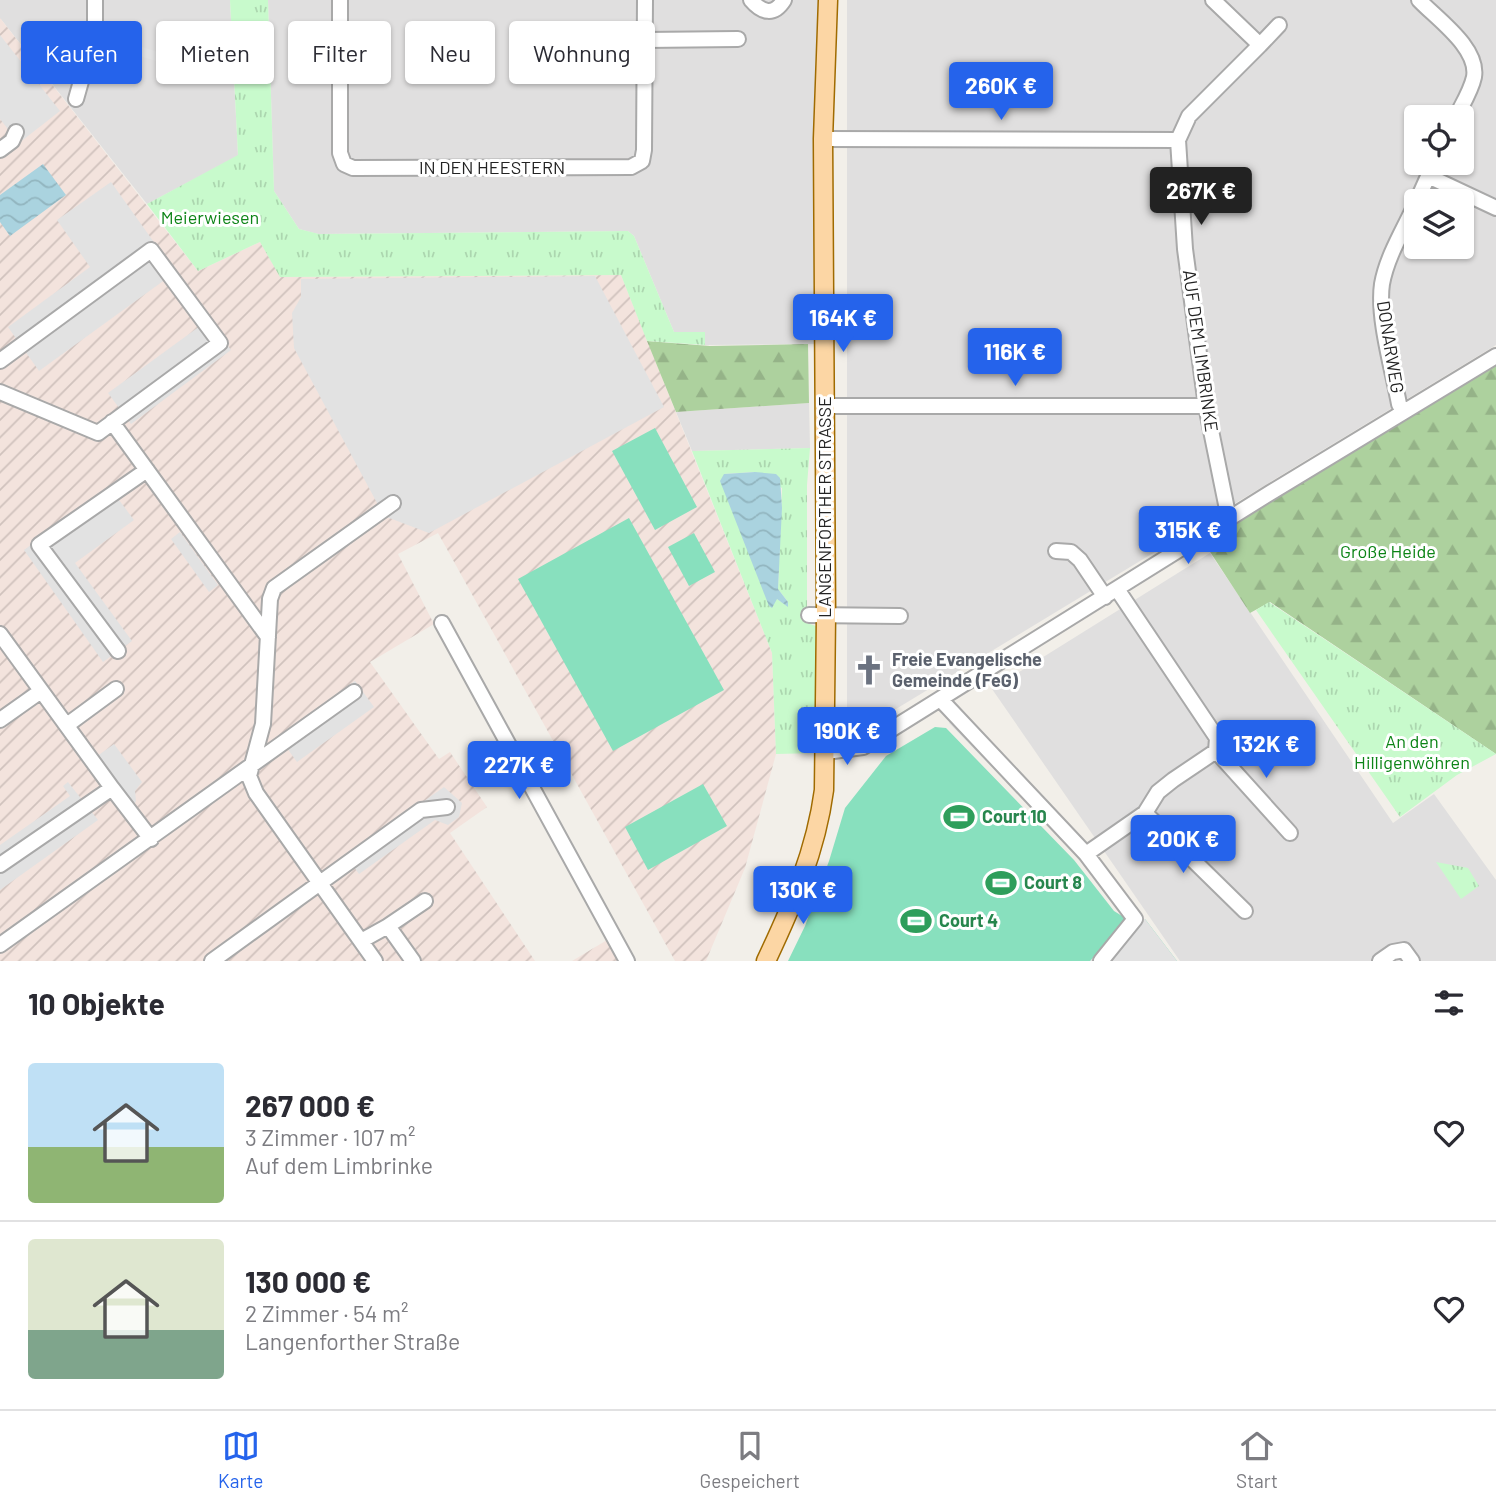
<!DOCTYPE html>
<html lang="de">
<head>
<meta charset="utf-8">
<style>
	body { margin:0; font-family:Barlow,sans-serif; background:#f7f7f7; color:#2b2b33; height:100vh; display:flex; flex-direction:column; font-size:26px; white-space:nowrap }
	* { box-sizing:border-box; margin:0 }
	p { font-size:23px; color:#7c7c81 }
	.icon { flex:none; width:38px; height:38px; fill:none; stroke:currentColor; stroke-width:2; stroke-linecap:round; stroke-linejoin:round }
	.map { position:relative; height:961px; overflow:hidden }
	.sheet { display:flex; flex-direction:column; background:#fff; flex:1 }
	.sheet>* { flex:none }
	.banner { position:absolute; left:21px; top:21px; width:700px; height:63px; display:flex; gap:14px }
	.buttons { position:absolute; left:1404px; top:105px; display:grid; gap:14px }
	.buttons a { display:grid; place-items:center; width:70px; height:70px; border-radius:7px; background:#fff; box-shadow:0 2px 5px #0004; font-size:35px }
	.price { position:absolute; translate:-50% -60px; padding:0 16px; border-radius:7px; background:#2563eb; color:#fff; font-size:23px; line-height:46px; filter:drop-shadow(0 2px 4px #0008) }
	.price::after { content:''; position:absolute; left:50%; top:42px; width:21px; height:16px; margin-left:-10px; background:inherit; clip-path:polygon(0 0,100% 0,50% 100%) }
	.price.current { background:#222; color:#fff }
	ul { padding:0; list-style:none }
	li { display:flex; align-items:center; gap:21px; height:175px; padding:0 28px }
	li+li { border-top:2px solid #e1e1e2 }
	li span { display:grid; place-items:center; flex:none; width:196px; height:140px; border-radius:7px; color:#555 }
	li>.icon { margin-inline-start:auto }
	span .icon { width:84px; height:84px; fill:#fffc; stroke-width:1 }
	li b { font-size:30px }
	h2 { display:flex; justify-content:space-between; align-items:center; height:84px; padding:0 28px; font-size:30px }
	.chip { padding:0 24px; border-radius:7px; background:#fff; box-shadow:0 2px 5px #0004; font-size:24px; line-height:63px }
	.chip.current { background:#2563eb; color:#fff }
	.dock { display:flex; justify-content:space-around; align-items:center; height:98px; border-top:2px solid #e1e1e2; background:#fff; font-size:19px; color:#7c7c81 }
	.dock a { display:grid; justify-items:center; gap:4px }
	.dock .current { color:#2563eb }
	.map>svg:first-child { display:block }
</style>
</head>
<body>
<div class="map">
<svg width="1496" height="961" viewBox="0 0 1496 961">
	<defs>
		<pattern id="military-furrows" width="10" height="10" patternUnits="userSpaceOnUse" patternTransform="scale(1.75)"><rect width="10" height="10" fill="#f3e3dd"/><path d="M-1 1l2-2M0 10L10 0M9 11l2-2" fill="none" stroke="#d0c2bd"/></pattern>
		<pattern id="forest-firs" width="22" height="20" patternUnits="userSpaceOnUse" patternTransform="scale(1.75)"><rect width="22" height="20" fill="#add19e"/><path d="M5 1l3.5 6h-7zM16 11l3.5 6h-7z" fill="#95b388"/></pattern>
		<pattern id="park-tufts" width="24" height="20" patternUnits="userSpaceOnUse" patternTransform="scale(1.75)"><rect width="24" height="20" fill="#c8facc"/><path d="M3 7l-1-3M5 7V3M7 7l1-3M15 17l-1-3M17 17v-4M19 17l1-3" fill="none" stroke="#acd6af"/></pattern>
		<pattern id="water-waves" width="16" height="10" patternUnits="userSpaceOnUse" patternTransform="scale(1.75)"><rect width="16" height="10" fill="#aad3df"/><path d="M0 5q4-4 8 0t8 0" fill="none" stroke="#92b5bf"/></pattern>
	</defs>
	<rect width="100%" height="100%" fill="#f2efe9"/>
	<!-- residential -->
	<path fill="#e0dfdf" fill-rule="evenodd" d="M0,0H230L238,156L147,204L0,18Z
		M268,0H818L815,74L817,344L705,345L704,332H674L634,236L628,231L318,234L299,229L274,191Z
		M847,0H1496V345L863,729L847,718ZM1416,117H1461V163H1416ZM1416,201H1461V247H1416Z
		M809,403L810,448L692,451L676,412Z
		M1210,553L1393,823L1434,794L1496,880V961H1180L992,689Z"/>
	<!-- military -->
	<path fill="url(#military-furrows)" d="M0,18L198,271L260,242L281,277L621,275L772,653L776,754L745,868L706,961H675L438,533L398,554L434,624L370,662L439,759L450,752L487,807L450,833L535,961H0Z
		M607,940L619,961H572Z"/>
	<!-- forest -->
	<path fill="url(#forest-firs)" d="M647,341L710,346L808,344L809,403L676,412Z
		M1496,361V754L1270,602L1250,613L1203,541Z"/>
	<!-- park -->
	<path fill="url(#park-tufts)" fill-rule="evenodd" d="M230,0H268L274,191L299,229L319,234L628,231L634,236L674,332H705V345L647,341L621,275L280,277L260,242L198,271L147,204L238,155Z
		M810,448L807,485V623L816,626L818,753L776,754L772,653L692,451ZM755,472L782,488L778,589L788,602V606L777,599L724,474Z
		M1269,602L1496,754L1457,775L1400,817L1256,610Z
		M1436,862L1468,868L1479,886L1461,899Z"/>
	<!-- pitch -->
	<path fill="#88e0be" d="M655,428L697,507L655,530L612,451Z
		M629,518L724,690L613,751L518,579Z
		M694,533L715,572L689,586L668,547Z
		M935,727L946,728L1074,860L1114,911L1127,919H1145L1177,961H788L805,926L829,861L845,808L886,756Z
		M703,784L727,826L648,870L625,827Z"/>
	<!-- parking -->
	<path fill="#e2e2e2" d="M0,35L60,111L19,143L0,119Z
		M126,42L158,52L156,61L123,51Z
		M111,182L231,350L131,424L108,393L200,326L166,279L39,371L8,327L90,267L57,220Z
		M595,276L664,407L429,533L384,516L294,348L292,313L301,297V279Z
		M110,488L134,520L75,563L132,641L103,662L24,550Z
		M180,532L218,585L209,592L171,539Z
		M355,681L374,707L297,762L279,737Z
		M951,719L1081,854L1116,900L1113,902L1078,856L949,723Z
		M114,744L142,782L135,791L136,801L133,807L96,757Z
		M68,782L98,820L0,890V845L70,796L63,786Z
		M444,787L462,803L459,817L448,825L435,820L359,874L346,856Z
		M1127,919H1145L1177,961H1090Z"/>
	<!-- water -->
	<path fill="url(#water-waves)" d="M43,164L66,195L10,236L0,222V195Z
		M755,472L776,474L780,478L782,508L778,589L788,602V607L777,599L772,608L769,606L720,481L724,474Z"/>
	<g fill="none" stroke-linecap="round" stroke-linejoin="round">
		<!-- minor casing -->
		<g stroke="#a9a9a9" stroke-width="18">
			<path id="minor" d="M340,0V153L344,164L353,168L631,167L642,161L644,150L645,0
				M751,0C762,13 774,16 784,0
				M1213,0L1260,45L1189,116L1178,140L1185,249L1206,406L1229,519
				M1419,0C1437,19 1479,48 1474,77C1471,91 1462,105 1456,117
				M645,40L738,39
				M1260,45L1279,25
				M76,99L95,32V0
				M823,139L1178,140
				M0,150L12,141L16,132
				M1428,176L1496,208
				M1417,201L1434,163
				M0,361L151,250L220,343L98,433L0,392
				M824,406H1206
				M1403,412L1399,404C1393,371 1377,317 1382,284C1387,256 1404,229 1416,203
				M112,422L268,637
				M1056,551L1071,552L1080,560L1105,597
				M809,615L900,616
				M442,623L627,961
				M0,634L112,788
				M118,651L39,545L147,470
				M941,700L1086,854L1135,919L1101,961
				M0,720L41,691
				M67,725L116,689
				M1216,751L1290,833
				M826,752L863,747L1270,493L1496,356
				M1145,813L1245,911
				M1086,854L1145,813L1158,792L1173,780L1216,751L1217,738L1117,589
				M0,865L112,788L151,839
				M388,926L425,901
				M361,941L388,926L413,961
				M0,945L354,692
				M212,961L421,810L447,807
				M375,961L256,793L249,776L263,724L270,599L274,588L393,503
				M1380,961L1393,952L1404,950L1412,961"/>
		</g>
		<!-- major casing -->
		<g stroke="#a06b00" stroke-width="21">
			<path id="major" d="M766,961C792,906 816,851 824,790L826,615L823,139L828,0"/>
		</g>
		<!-- minor -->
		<use href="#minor" stroke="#fff" stroke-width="14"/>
		<!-- major -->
		<use href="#major" stroke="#fcd6a4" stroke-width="18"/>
	</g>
	<!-- icons -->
	<defs>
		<g id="church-bare" transform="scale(2.415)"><path d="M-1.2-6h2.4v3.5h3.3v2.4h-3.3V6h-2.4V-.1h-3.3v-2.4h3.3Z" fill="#6b7280" stroke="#fff" stroke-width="2.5" paint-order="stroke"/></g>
		<g id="stadium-bare" transform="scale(2.415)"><path d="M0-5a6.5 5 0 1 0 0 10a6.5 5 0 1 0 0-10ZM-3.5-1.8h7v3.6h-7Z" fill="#2e9e5b" stroke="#fff" stroke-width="2.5" paint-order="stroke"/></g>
	</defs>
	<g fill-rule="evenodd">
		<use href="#church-bare" x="869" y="670"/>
		<use href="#stadium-bare" x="959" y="817"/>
		<use href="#stadium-bare" x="1001" y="883"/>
		<use href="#stadium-bare" x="916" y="921"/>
	</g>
	<g text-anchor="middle" stroke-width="6" stroke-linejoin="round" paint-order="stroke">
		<!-- street labels -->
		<g font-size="18" fill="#222" stroke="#fff">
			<text x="492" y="174">IN DEN HEESTERN</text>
			<text transform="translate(1390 347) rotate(81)" y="6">DONARWEG</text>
			<text transform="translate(1200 351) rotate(82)" y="6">AUF DEM LIMBRINKE</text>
			<text transform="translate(825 507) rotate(-90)" y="6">LANGENFORTHER STRASSE</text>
		</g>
		<!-- park labels -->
		<g font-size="18" fill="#0c8416" stroke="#fff">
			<text x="210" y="224">Meierwiesen</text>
			<text x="1388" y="558">Große Heide</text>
			<text x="1412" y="748">An den<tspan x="1412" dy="21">Hilligenwöhren</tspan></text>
		</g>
		<!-- worship labels -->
		<g font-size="18" font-weight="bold" fill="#5b616d" stroke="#fff" text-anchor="start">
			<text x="892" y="666">Freie Evangelische<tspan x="892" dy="21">Gemeinde (FeG)</tspan></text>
		</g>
		<!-- leisure labels -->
		<g font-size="18" font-weight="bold" fill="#27864d" stroke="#fff" text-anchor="start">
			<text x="982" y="823">Court 10</text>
			<text x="1024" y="889">Court 8</text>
			<text x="939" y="927">Court 4</text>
		</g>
	</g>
</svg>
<div class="buttons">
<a><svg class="icon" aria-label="locate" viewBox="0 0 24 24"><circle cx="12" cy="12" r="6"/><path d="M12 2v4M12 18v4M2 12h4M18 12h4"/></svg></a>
<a><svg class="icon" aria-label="layers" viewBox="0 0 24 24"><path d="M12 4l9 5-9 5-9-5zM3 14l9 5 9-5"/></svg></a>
</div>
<b class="price" style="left:1001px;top:122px">260K €</b>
<b class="price current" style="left:1201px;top:227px">267K €</b>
<b class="price" style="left:843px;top:354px">164K €</b>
<b class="price" style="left:1015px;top:388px">116K €</b>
<b class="price" style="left:1188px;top:566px">315K €</b>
<b class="price" style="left:847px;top:767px">190K €</b>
<b class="price" style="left:1266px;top:780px">132K €</b>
<b class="price" style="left:519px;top:801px">227K €</b>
<b class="price" style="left:1183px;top:875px">200K €</b>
<b class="price" style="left:803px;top:926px">130K €</b>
<div class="banner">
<a class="chip current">Kaufen</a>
<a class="chip">Mieten</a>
<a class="chip">Filter</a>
<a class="chip">Neu</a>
<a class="chip">Wohnung</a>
</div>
</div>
<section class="sheet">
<h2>10 Objekte<svg class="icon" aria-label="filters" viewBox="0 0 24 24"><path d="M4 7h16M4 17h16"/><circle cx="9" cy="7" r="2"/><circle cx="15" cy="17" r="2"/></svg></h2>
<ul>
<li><span style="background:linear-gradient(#bfe0f5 60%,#8fb573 0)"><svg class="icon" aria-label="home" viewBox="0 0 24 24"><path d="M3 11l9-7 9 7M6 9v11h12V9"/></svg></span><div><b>267 000 €</b><p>3 Zimmer · 107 m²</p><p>Auf dem Limbrinke</p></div><svg class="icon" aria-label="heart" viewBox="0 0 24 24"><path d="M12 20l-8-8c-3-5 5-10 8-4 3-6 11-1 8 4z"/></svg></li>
<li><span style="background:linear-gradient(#dfe7d0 65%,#7fa58c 0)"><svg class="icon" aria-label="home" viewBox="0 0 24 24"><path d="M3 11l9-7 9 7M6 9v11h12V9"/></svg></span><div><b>130 000 €</b><p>2 Zimmer · 54 m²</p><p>Langenforther Straße</p></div><svg class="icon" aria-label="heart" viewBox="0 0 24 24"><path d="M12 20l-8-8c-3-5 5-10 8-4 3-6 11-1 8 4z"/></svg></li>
</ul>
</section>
<nav class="dock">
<a class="current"><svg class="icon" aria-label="map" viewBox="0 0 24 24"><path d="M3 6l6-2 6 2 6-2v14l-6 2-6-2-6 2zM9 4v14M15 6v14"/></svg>Karte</a>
<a><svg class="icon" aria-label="saved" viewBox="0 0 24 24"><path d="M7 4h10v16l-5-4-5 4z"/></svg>Gespeichert</a>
<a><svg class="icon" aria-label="home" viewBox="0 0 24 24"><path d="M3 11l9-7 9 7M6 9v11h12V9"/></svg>Start</a>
</nav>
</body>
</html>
